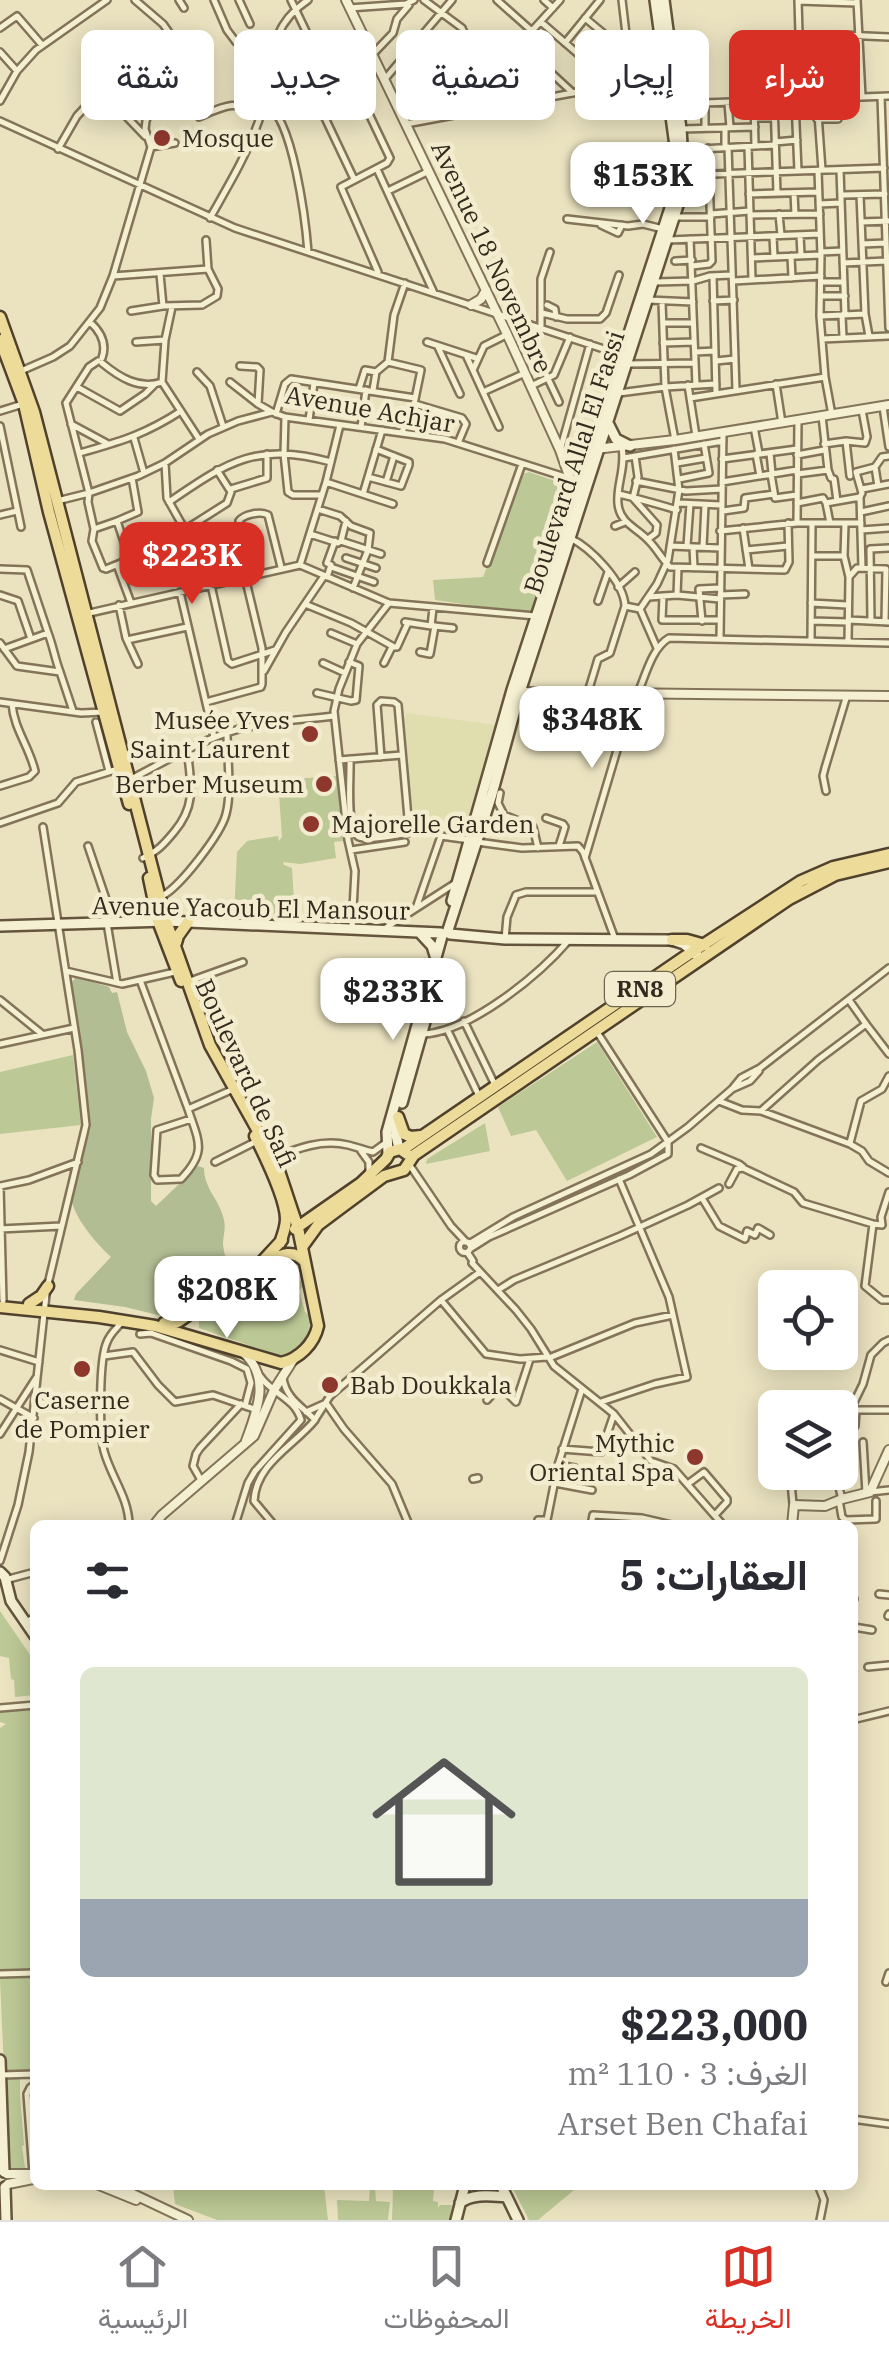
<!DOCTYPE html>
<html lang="ar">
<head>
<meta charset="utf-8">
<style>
	body { margin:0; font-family:"IBM Plex Serif",Vazirmatn,serif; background:#f7f7f7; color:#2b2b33; direction:rtl; height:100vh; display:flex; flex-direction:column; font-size:38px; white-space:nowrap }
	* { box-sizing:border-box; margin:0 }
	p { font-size:32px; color:#7c7c81 }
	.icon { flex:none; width:55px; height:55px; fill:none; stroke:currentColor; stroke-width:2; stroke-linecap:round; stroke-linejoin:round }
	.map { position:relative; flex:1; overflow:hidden; direction:ltr }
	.sheet { position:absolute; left:30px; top:1520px; width:828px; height:670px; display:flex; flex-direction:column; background:#fff; border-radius:15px; box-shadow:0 5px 25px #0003; direction:rtl }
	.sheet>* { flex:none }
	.top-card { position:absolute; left:30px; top:30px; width:830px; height:90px; direction:rtl; display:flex; gap:20px }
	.tools { position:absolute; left:758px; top:1270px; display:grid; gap:20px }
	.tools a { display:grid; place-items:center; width:100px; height:100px; border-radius:15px; background:#fff; box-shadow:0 5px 25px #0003; font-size:50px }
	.price { position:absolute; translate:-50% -85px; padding:0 22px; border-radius:20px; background:#fff; color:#222; font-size:32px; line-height:65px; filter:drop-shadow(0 2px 5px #0008) }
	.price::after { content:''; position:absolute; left:50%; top:60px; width:30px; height:22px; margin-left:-15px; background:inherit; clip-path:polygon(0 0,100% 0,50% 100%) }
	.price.current { background:#d93025; color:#fff }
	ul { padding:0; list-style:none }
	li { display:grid; align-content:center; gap:20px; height:530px; padding:0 50px }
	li+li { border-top:2px solid #e1e1e2 }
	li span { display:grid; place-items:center; height:310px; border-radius:15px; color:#555 }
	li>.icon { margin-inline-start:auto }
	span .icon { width:180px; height:180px; fill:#fffc; stroke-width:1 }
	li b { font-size:42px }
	h2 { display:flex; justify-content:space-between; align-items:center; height:120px; padding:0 50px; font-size:42px }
	.tag { padding:0 35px; border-radius:15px; background:#fff; box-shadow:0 5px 25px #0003; font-size:35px; line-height:90px }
	.tag.current { background:#d93025; color:#fff }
	.menu { display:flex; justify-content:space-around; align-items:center; height:140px; border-top:2px solid #e1e1e2; background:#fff; font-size:28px; color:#7c7c81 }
	.menu a { display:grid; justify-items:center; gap:5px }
	.menu .current { color:#d93025 }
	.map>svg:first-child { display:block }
</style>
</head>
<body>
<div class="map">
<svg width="889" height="2220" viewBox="0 0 889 2220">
	<rect width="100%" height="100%" fill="#ebe3c0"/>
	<!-- farmland -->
	<path fill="#e0ddae" d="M407,713L496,725L472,832L415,822L400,727Z"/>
	<!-- green -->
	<path fill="#bcc895" d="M529,472L564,484L567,492L530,614L435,600L433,580L483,577L523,474Z
		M337,776L343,841L334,842L336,858L300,864L283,862L284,865L292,868L295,917L234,915L237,852L247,841L278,836L279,841L282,837L278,780Z
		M597,1042L657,1137L567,1181L536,1130L511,1136L498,1107Z
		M73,1055L81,1125L0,1134V1072Z
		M485,1123L490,1151L426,1164L427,1159Z
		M284,1259L296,1261L302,1287L299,1291L305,1312L310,1316C312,1335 299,1351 280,1356L199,1328V1319L203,1315Z
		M0,1611L35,1662V1695L15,1697L14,1680L11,1679L9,1658L0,1656Z
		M35,1707V2069L20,2071V2095L24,2145L22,2146L25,2168L23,2172L11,2170L8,2162L0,1979L15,1977L14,1969H0V1728L6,1724L0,1722V1711Z
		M173,2185H324L328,2220H217L175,2204Z
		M397,2185H411L412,2189H430L431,2185H456L439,2187L438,2190H434L433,2201L438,2202V2208L440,2205H452L449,2220H392L393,2189H397Z
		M511,2185H580L538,2220H529Z
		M370,2188H375L376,2201L390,2202L388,2220H338L337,2200L369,2201Z"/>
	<!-- cemetery -->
	<path fill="#b3bd94" d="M76,977L109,987L112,993L117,992L127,1032L146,1071L154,1098L151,1119V1201L156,1206L198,1166L204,1168C204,1189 220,1200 224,1220C226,1229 223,1236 223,1244C224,1255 228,1266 230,1276L174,1316L166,1317L125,1307L74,1300L76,1294L111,1257C95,1242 75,1219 71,1198L91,1127L72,982Z"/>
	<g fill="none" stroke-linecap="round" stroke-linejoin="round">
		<!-- minor casing -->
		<g stroke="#837459" stroke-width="10">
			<path id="minor" d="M179,0L184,8
				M214,0L227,30L236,42L270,62
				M239,0L250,24
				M291,0L315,50
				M497,0L533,32
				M544,0L553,8
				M622,0L628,51
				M798,0L801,100
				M857,0L862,97
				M798,1L857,3
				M349,8L406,4L414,0
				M585,18L632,57L635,65V81
				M541,22L614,85
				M0,28L17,16L42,45
				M462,38L531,99
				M799,39H824L843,35L889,37
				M565,43L600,0
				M520,44L573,93
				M0,52L17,71
				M373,54L393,33L397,19L409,5
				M302,70L366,39
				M800,76H821L825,78V99
				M823,76H836L840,74L842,59L860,57
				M385,79L452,0
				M463,84L468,113
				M881,97L889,328
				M817,100L822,170
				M0,101L17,71L36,50L107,0
				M795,101L798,171
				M754,102L755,146
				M774,102L777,193
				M728,103L730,127
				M677,104L889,96
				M251,107C255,106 262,104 266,105C293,114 306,226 308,252
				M400,111L465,35L462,28L424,0
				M199,117C224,106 236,99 262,114
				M437,117L484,58L502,54L514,43L520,44L560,0
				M754,118H775
				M817,119H838
				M0,121L235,228L622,355
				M406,124L664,76
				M705,127V104
				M681,129L755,127
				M775,142L797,140
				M151,147L175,143
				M725,147V128
				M728,147L736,390
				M748,147L752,279
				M58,149L77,116L101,90L145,136
				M683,150L775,145
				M377,169L434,293
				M840,170L845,315
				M818,171L821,255L820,316L825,377L832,415
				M684,175L884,168
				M354,179L299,63L301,58L332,42L335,44L340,53L390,158L387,163L341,187L378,272
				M388,191L429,171
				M794,193L795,214
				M749,194L818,192
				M843,195L885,194
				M860,195L865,314
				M683,196L710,195
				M819,204L841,203
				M711,214L750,211
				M779,214L781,235
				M750,215L820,214
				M675,217H711
				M210,218C228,186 247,155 259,120C275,75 261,31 308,0
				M567,219L628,226L643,224L663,229
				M861,222L889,221
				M601,225L618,233L622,225
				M800,235L801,255
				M773,236L774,257
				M690,239L696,385
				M668,240L820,234
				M862,244L886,243
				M821,252L842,251
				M791,256L792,278
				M752,258L821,255
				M675,261L692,260
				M843,263L886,261
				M692,266L709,264L712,261L708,148
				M160,274L163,306
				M113,276L208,269
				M713,276L716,392
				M734,281L821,276
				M655,282L693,281L710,276L731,275
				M821,282H843
				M821,296H845
				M648,300L693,302
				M713,301L734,300
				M662,302L665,387L675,440
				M547,305L555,309L556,317
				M172,307L165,340L162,382L199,439
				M131,311L163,306L202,305L217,296L218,289L208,269L206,240
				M542,313L567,319H600L606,313L619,275
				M821,316L865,314L869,336
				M842,316L843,337
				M90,322C101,332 107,344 102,358
				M663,323H693
				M541,327V279L550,252
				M822,339L889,336
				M136,342L165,340
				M427,342L476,358
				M663,343L694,342
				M438,347L460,394
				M535,351L559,402
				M695,352L715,351
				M466,355L499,427
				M98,361L89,367L66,403L89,493L88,502L94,529L92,541L103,568L106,569L153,550L227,503L231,492L217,470
				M716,361L735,359
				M388,362L394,315L405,283
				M102,363C119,377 139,390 162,382
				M628,364L695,363
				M240,366L257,367L260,370L258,404
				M474,368L484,346L506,335
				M21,371L53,357L70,346L100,308L113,276L151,147L145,129L146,121L162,80L168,31L163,24L135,0
				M197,372L210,386L223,426
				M230,382L258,404L272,412
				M776,384L782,423
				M688,385L696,436
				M531,386L554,375L570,337
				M77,387L120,411L145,394L154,385
				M359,389L365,370L376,372
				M373,390L376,372L388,362L421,370L414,404L402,432
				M483,392L525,373
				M619,393L665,387L716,384
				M690,398L825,377
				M415,404L462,418L466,424L458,443
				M883,407L889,447
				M0,411L23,404
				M276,414L285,384L291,379L415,398
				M822,416L828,470L831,478L834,479L837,501
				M285,417L284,454L288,492L293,495H322
				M309,420L314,383
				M71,424L108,444
				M0,426L21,527
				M361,427L366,390
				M754,427L759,453
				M134,438L144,473
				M846,441L850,476
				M824,444L846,441L865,443L867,437L862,410
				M561,447L590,344
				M622,447C626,469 616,485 618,504C620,524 638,528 649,541C657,549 662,559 670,567L785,570L789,562L788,523
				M80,453C121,441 144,435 181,411
				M770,453L772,473
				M756,454L760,476
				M797,455L824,450
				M635,456L638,477L633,498L657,525L656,533L648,539
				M624,458L723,441
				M722,459L797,449
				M165,463L167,498L185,530
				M677,463L706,458
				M875,467L878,486
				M771,474L775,498L797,495
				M797,474L828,470
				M368,477L401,486L409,465V462L376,449
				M679,479L709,473L704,444
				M636,481L686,491L722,489
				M326,482L393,504
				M386,482L394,456
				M722,482L797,470
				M231,489L267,478V454
				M862,489L889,484
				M363,494L382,430
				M619,494C639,499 658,504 677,510
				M57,501L89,493L138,476L165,463L208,434L238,421L272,412L285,417L445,439L568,478
				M169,502C229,461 256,442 331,462
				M679,503L721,505
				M797,503L823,498L826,503L860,497
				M826,503L830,523
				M318,509L340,516L351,526L370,533L368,550L353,588
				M723,511L744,508L745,498L774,494
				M861,512L889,506
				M0,515L17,511
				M797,522L798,420
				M845,524L844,556L849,577L848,642
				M615,526L625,522
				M743,528L749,569
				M94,529L117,521
				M861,530L889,528
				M720,531L797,523H861
				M310,534L338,543L341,541L381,554
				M570,538C591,548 624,582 625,606L640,609
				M341,541L346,521
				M670,546L720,548
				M687,546L690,504
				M693,547L694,568
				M703,547L705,505
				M870,549L871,621
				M870,549L889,548
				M213,550L220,583
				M746,550L788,546
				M146,554L153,574
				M812,556H844
				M346,558L376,568
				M130,560L117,521L138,512L132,478
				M178,560L186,591
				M487,563L522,464
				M117,565L131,603
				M300,565L326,482L340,425
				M331,567L374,582
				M862,568L860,497L862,493L856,472L875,467L882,457L889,456
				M0,569L27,570L48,633L4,649
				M250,575L239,521C244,514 261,511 268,515L281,567
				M327,577L331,565L327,563L335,541
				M849,577L857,568L886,569
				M211,585L228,661L232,664L275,650
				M618,587L635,572
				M180,592L214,737
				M0,595L18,601L31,639
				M677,595L678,568
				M720,595L745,594
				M663,596L662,620H720
				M649,597L677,595L720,599
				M598,601L608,572
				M811,603L847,605
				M305,604L351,623L394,647H397L407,625
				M119,605L126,638L138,664
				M85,614L300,565L389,603L535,616
				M848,620L889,622
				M702,621L699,589L720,588
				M811,621L848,622
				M405,622L431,626L433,608
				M885,622L886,569
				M434,626L453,628
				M48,633C53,646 55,659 60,672
				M331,633L357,644
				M720,638L723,432
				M127,640L187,627
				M811,640L812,523
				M0,643L17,666L60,672L73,711
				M657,648L640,609L657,584L668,560L679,490L674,449
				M420,652L430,654L435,626
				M323,663L345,673
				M384,663L392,647
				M264,671L286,632L324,576
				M588,692L598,659L610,653L625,606
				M317,693L351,701L356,700L359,666L349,662
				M638,693C646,674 652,648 669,638L889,643
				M0,702L81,713L104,712
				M206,702L261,687L262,684V648L245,577
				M96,722L109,771
				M350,759C351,773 345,831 359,837C368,841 398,835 408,833L409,829L398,705L394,702L381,701L377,705L381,757
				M339,760L402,755
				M131,779C166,761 200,740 239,729C269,721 302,720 333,716
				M0,786L29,777L35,771C29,746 14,729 12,704
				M826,791L823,776L825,768L847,695
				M500,793L498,803L504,815L533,827L538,848
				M546,818L563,824L565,827L559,846
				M0,823L58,803L76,782L121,768
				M43,827L78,1050L86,1125L48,1284
				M477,842L522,848L578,846L583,852L615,939
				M88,846L108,905L107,923L117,983
				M351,850L405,842
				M143,858C157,852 164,844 174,832C197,805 191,783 187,749
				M585,858L634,693
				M162,896C180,887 221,834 226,814C232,792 227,756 227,733
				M416,908L441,836L470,840
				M352,928L355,871L348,840L334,711L339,689L357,644L389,603
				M384,929L454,884
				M505,939L507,917L516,895L526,892H597
				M66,971L122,984L175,972
				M140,980L188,1109C199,1142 207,1152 181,1179L157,1180L154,1175L157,1130L191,1119
				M190,981L243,962
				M0,1000L42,1034
				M849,1000L866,1024
				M464,1021L495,1085
				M447,1029L480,1098
				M423,1034C470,1032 539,975 569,940
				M0,1044L74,1028
				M732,1089L750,1081L759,1071
				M719,1101L742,1110L761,1111L850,1144L862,1151L869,1161L889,1173
				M188,1109L229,1091
				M761,1111L818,1060L866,1024L889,1054
				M850,1143L861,1101L882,1089L889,1076
				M701,1148L739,1164L743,1167
				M361,1151L369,1162V1172
				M274,1158C298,1148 322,1139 348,1145C356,1147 364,1150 373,1152L384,1144
				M215,1162L257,1141
				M409,1164L451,1226L466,1242
				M729,1184L737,1169L743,1168L794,1192L803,1203L873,1224L882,1225L881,1217
				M0,1186L3,1301
				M0,1186L29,1180L78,1162
				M702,1198L719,1226L745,1239L747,1231L755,1235L758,1228L770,1235
				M881,1217L889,1192
				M873,1224L865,1286L882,1300H889
				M0,1229L61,1226
				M459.5 1247a5.5 5.5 0 1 1 11 0a5.5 5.5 0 1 1-11 0Z
				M469,1244L513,1217L651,1154L688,1127L732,1089L741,1078L760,1068L889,968
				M470,1249L489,1237L629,1175L668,1154V1142L597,1032
				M467,1252L473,1261L472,1263L516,1310L531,1329L554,1366L614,1414L651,1461L674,1469L723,1525
				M498,1290L514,1280L620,1236L688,1205L719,1188
				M441,1300L486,1354L520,1359L547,1357
				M121,1323C116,1329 110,1334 107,1342C99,1359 99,1432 104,1451C111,1477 129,1498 129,1525
				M140,1334L151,1333L231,1361L247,1369L251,1383L245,1406
				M0,1350L39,1362
				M104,1356L133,1352L158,1385L175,1402L213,1395L257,1410
				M549,1358L635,1323L673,1315
				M0,1399L34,1418
				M487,1400L500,1386L516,1402L530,1359
				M35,1402L101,1409
				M601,1402L655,1384L687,1377L669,1297L619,1179
				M838,1408L841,1403
				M849,1410H889
				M306,1412L326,1403L344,1429L392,1484L409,1525
				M314,1421L330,1396L441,1300L480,1272
				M855,1426L856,1410
				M842,1427L863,1384L871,1355L883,1343L889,1340
				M0,1434L36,1378
				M863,1442L866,1493
				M562,1449L601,1452L614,1414
				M575,1468L558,1465L582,1389
				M790,1472L793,1504
				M473,1479L478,1478
				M201,1480L193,1466L196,1454L200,1448L241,1404
				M555,1483L592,1490
				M689,1483L704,1472L727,1499V1502L715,1515
				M838,1484L842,1499
				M870,1492L889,1490
				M839,1500L842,1517L846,1520L876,1519V1501
				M538,1520H547L558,1465
				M235,1525L248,1483L255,1471L301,1420C295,1398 272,1394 260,1376
				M274,1525L254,1501C256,1463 294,1446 315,1420C303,1407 286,1399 283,1378
				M591,1525L593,1515L642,1518L672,1525
				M0,1561L18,1505L29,1452L46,1295
				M5,1580L35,1572
				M879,1594L889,1595
				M852,1599H854
				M888,1616L889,1614
				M26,1622L35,1617
				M852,1632L854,1627L872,1630
				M868,1667L889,1665
				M0,1708L35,1705
				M852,1720L889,1711
				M0,1974L35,1973
				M886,1982L889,1973
				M1,2075L35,2074
				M852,2119L889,2124
				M33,2173L27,2094L30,2088L35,2084
				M818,2185L824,2200L820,2220"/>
		</g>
		<!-- tertiary casing -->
		<g stroke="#837459" stroke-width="12">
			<path id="tertiary" d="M346,0L507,334L560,450L570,479L580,482
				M471,305L481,299L486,290
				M595,449L675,440L889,405
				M519,692L889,696
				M244,1353C271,1378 257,1411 246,1441
				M154,1525L162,1515L254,1436L274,1390L293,1360
				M792,1525L794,1505L825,1506L842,1499L870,1492L889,1450
				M7,2174H35
				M8,2184L33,2179
				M99,2185L136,2200
				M114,2185L188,2220"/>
		</g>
		<!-- secondary casing -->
		<g stroke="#64553c" stroke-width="14">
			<path id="secondary" d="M609,425L616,439L630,446
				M452,901L512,690L673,199L676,177V153L655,0
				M0,926L166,921L441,933
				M448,930L492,794L520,692L681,196L684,175L681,129L664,0
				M420,933L432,946L436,959
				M450,934L505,939L672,940L684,944L698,956
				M402,1103L436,983
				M398,1118L396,1135L399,1149
				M388,1154L387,1132L442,936
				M0,1572L5,1577L11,1601L35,1636
				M0,2060L4,2172
				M501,2185L518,2220
				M5,2187L6,2220
				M460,2203C473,2193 492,2196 507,2197
				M456,2220L465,2185"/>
		</g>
		<!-- primary casing -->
		<g stroke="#50412d" stroke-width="15">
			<path id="primary" d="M0,317L34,412L166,921L210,1045L277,1165L298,1228L318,1326C314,1344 299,1359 281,1363L155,1326L99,1317L0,1307
				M0,340L24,404L49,512L129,804
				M149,878L158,921L181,981
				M672,940H687L705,945
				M176,943L178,936L188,922
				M398,1117L404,1134L411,1137L421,1136
				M255,1136C265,1156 286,1198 286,1219C286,1227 283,1235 280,1243
				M402,1150L683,958L801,881L833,867L889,854
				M295,1229L361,1183L386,1159L390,1152L400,1149L407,1154
				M302,1247L318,1225L338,1210L384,1176L404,1170L414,1155L789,899L835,875L889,862
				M267,1262C281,1255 293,1248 305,1262
				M29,1304L41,1296L48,1286
				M164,1323L178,1322L257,1267L282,1240"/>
		</g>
		<!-- minor -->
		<use href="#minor" stroke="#f6f0d2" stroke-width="5"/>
		<!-- tertiary -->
		<use href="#tertiary" stroke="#f6f0d2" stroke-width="8"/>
		<!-- secondary -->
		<use href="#secondary" stroke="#f6f0d2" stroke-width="9"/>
		<!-- primary -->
		<use href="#primary" stroke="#eddc99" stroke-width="10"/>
	</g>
	<!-- markers -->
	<g fill="#8e372d" stroke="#f3eccf" stroke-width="4">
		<circle cx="162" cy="138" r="10"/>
		<circle cx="310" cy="734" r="10"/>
		<circle cx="324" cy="784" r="10"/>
		<circle cx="311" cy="824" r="10"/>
		<circle cx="82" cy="1369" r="10"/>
		<circle cx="330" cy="1385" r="10"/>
		<circle cx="695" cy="1457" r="10"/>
	</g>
	<g text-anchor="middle" stroke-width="9" stroke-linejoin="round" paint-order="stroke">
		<!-- shield labels -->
		<rect fill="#f3eccf" stroke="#6d6452" stroke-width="2.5" x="605" y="972" width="70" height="34" rx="8"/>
		<g font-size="22" font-weight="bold" fill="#332a1d">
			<text x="640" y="997">RN8</text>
		</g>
		<!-- poi labels -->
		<g font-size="25" fill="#332a1d" stroke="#f3eccf" text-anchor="start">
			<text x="182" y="147">Mosque</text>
			<text x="290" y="729" text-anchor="end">Musée Yves<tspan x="290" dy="29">Saint Laurent</tspan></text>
			<text x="304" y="793" text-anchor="end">Berber Museum</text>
			<text x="331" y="833">Majorelle Garden</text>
			<text x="350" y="1394">Bab Doukkala</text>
			<text x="82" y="1409" text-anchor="middle">Caserne<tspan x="82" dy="29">de Pompier</tspan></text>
			<text x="675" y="1452" text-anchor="end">Mythic<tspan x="675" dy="29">Oriental Spa</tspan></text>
		</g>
		<!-- street labels -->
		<g font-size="25" fill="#332a1d" stroke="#f3eccf">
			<text transform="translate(492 257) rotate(65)" y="9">Avenue 18 Novembre</text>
			<text transform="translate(370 409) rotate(10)" y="9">Avenue Achjar</text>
			<text transform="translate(574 462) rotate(-72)" y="9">Boulevard Allal El Fassi</text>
			<text transform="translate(251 908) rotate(1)" y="9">Avenue Yacoub El Mansour</text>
			<text transform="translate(246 1073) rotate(65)" y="9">Boulevard de Safi</text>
		</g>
	</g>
</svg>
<div class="tools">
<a><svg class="icon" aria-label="locate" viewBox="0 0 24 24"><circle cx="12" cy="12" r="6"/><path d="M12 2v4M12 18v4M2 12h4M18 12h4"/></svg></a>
<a><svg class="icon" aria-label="layers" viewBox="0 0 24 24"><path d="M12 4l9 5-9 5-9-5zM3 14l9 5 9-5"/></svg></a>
</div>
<b class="price" style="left:643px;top:227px">$153K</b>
<b class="price current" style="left:192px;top:607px">$223K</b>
<b class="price" style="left:592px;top:771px">$348K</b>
<b class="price" style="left:393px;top:1043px">$233K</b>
<b class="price" style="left:227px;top:1341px">$208K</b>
<div class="top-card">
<a class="tag current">شراء</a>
<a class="tag">إيجار</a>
<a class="tag">تصفية</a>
<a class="tag">جديد</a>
<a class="tag">شقة</a>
</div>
<section class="sheet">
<h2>العقارات: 5<svg class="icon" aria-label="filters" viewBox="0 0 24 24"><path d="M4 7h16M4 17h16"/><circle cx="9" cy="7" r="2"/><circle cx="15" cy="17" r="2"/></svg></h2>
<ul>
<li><span style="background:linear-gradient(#dfe7d0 75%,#9aa5b1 0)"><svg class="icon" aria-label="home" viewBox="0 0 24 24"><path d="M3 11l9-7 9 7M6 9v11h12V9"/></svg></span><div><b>$223,000</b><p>الغرف: 3 · 110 m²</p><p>Arset Ben Chafai</p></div></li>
</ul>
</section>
</div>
<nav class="menu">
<a class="current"><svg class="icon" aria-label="map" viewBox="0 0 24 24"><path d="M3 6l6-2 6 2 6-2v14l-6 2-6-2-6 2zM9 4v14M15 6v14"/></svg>الخريطة</a>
<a><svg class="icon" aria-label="saved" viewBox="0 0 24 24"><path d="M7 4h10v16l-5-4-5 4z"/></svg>المحفوظات</a>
<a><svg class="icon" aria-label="home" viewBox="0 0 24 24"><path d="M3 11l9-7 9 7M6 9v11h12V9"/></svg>الرئيسية</a>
</nav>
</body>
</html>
